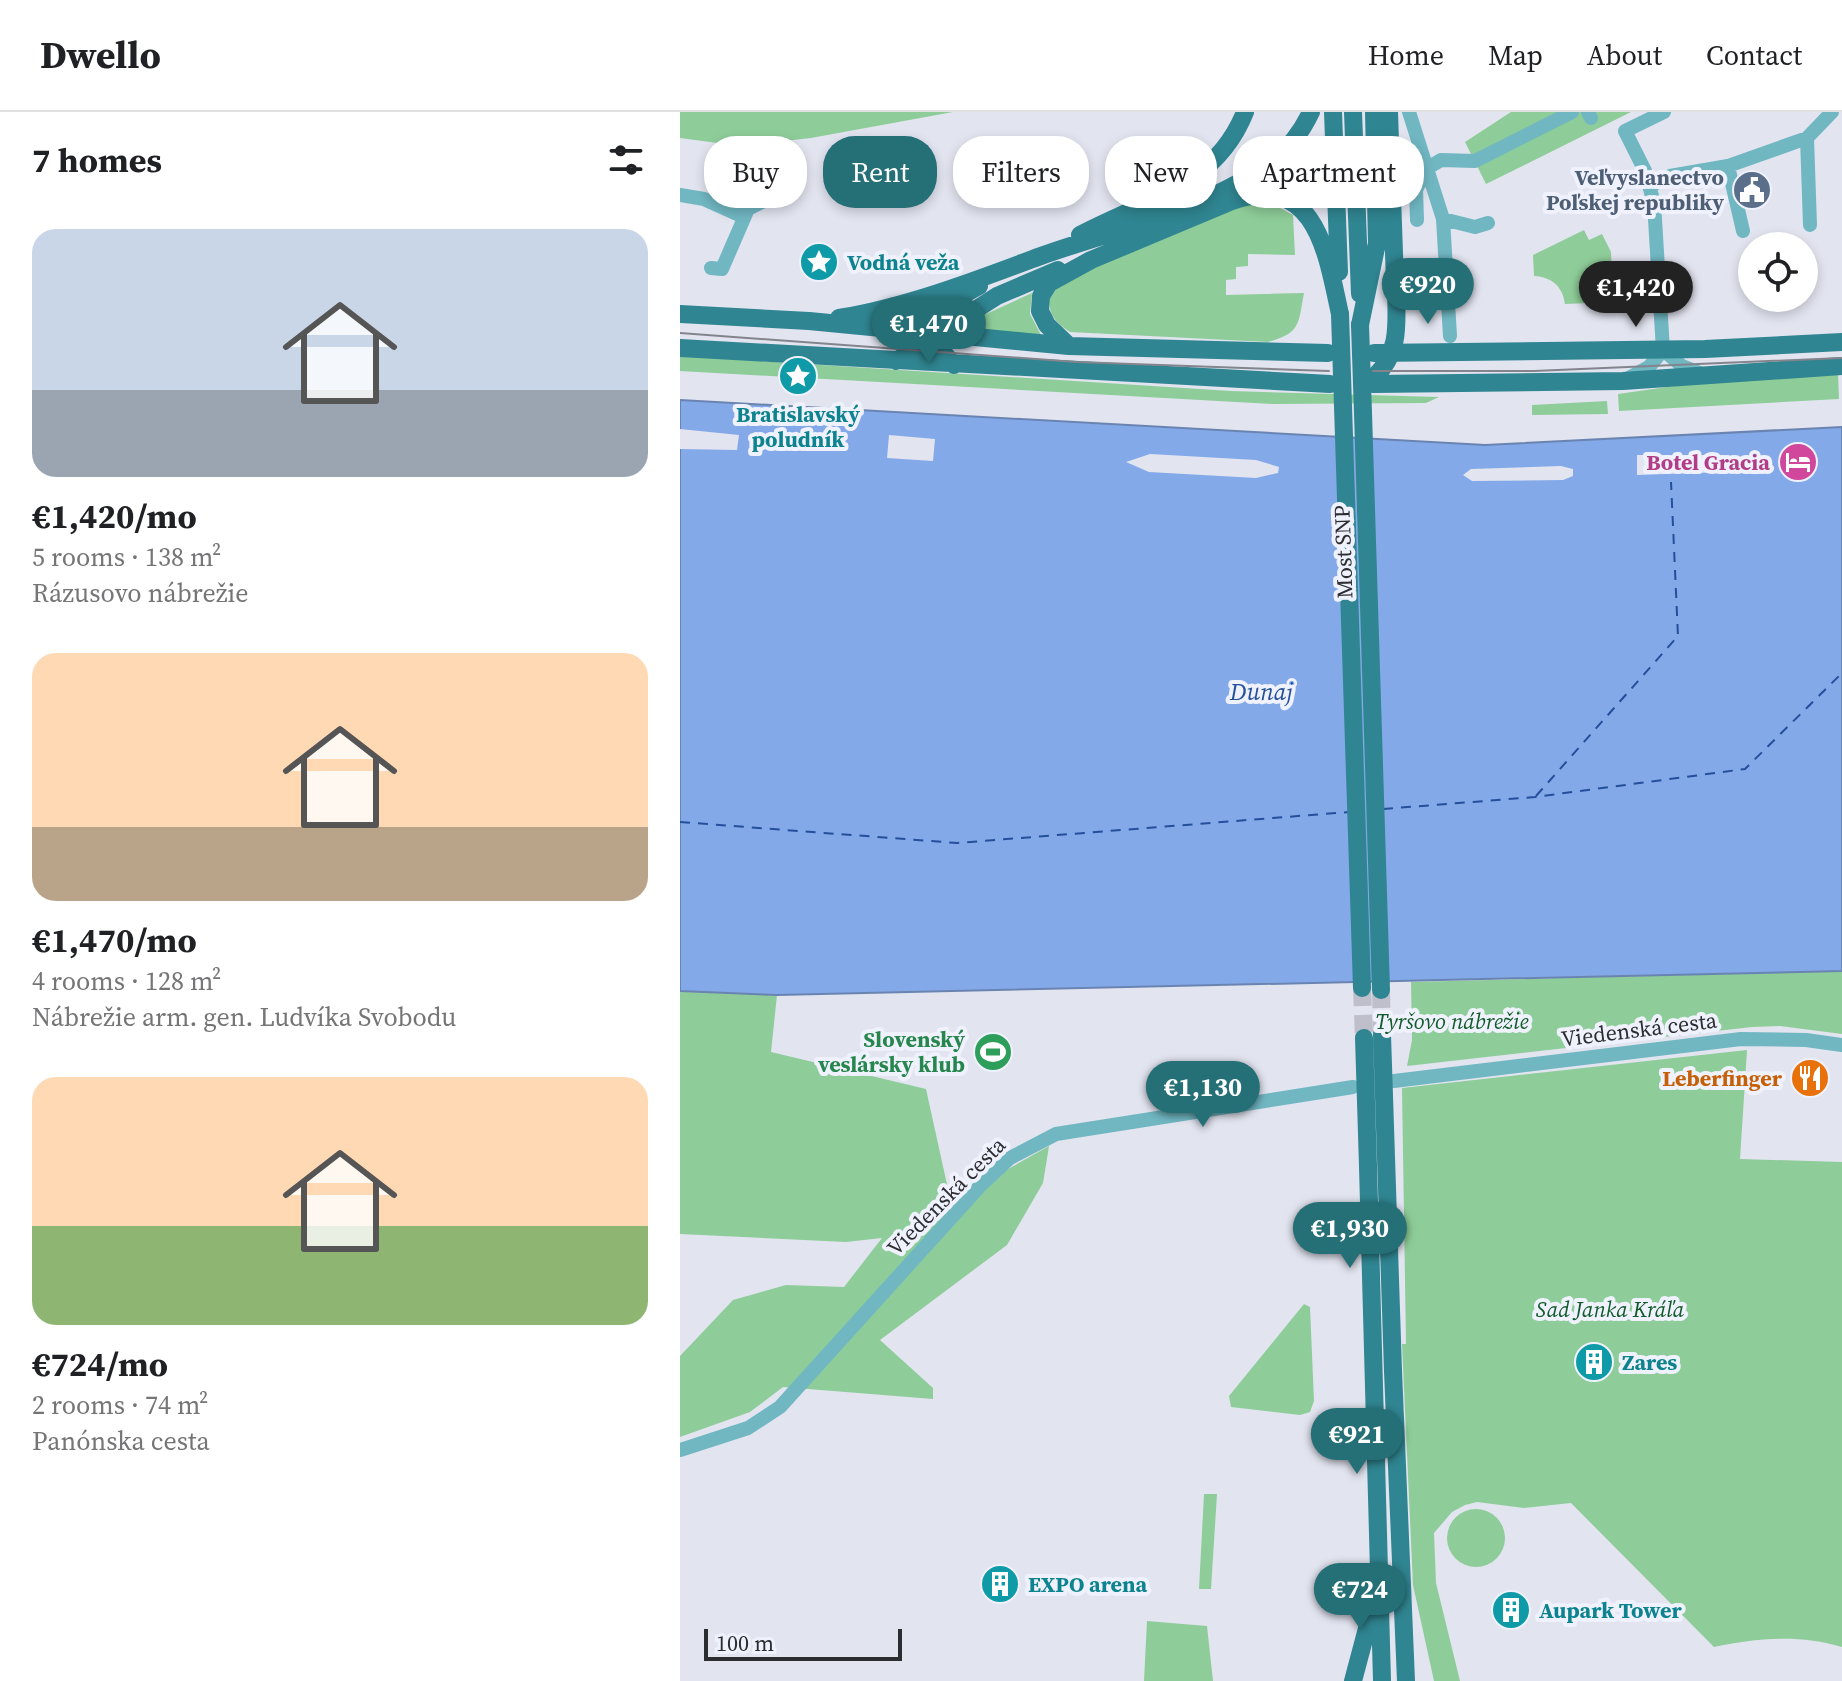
<!DOCTYPE html>
<html lang="en">
<head>
<meta charset="utf-8">
<style>
	body { margin:0; font-family:"Source Serif 4",serif; background:#f6f6f6; color:#202124; height:100vh; display:flex; flex-direction:column; font-size:30px; white-space:nowrap }
	* { box-sizing:border-box; margin:0 }
	p { font-size:26px; color:#757577 }
	.icon { flex:none; width:44px; height:44px; fill:none; stroke:currentColor; stroke-width:2; stroke-linecap:round; stroke-linejoin:round }
	.map { position:relative; flex:1; overflow:hidden }
	.details { display:flex; flex-direction:column; background:#fff; width:680px }
	.details>* { flex:none }
	.banner { position:absolute; left:24px; top:24px; width:760px; height:72px; display:flex; gap:16px }
	.fabs { position:absolute; left:1058px; top:120px; display:grid; gap:16px }
	.fabs a { display:grid; place-items:center; width:80px; height:80px; border-radius:50%; background:#fff; box-shadow:0 4px 12px #0003; font-size:40px }
	.scale { position:absolute; left:24px; bottom:20px; width:198px; box-sizing:border-box; padding-left:8px; border:4px solid #2c2d31; border-top:0; font-size:22px; line-height:28px; white-space:nowrap; color:#2c2d31; -webkit-text-stroke:6px #eff2fd; paint-order:stroke }
	.price { position:absolute; translate:-50% -68px; padding:0 18px; border-radius:28px; background:#256f76; color:#fff; font-size:26px; line-height:52px; filter:drop-shadow(0 2px 4px #0008) }
	.price::after { content:''; position:absolute; left:50%; top:48px; width:24px; height:18px; margin-left:-12px; background:inherit; clip-path:polygon(0 0,100% 0,50% 100%) }
	.price.active { background:#222; color:#fff }
	ul { padding:0; list-style:none }
	li { display:grid; align-content:center; gap:16px; height:424px; padding:0 32px }
	li span { display:grid; place-items:center; height:248px; border-radius:24px; color:#555 }
	li>.icon { margin-inline-start:auto }
	span .icon { width:144px; height:144px; fill:#fffc; stroke-width:1 }
	li b { font-size:34px }
	h2 { display:flex; justify-content:space-between; align-items:center; height:96px; padding:0 32px; font-size:34px }
	.tag { padding:0 28px; border-radius:32px; background:#fff; box-shadow:0 4px 12px #0003; font-size:28px; line-height:72px }
	.tag.active { background:#256f76; color:#fff }
	header { display:flex; align-items:center; gap:48px; box-sizing:border-box; height:112px; padding:0 40px; background:#fff; border-bottom:2px solid #e0e0e0 }
	header strong { font-size:38px }
	nav { display:flex; gap:44px; margin-inline-start:auto; font-size:28px }
	main { display:flex; flex:1; min-height:0 }
	.map>svg:first-child { display:block }
</style>
</head>
<body>
<header>
<strong>Dwello</strong>
<nav><a>Home</a><a>Map</a><a>About</a><a>Contact</a></nav>
</header>
<main>
<section class="details">
<h2>7 homes<svg class="icon" aria-label="filters" viewBox="0 0 24 24"><path d="M4 7h16M4 17h16"/><circle cx="9" cy="7" r="2"/><circle cx="15" cy="17" r="2"/></svg></h2>
<ul>
<li><span style="background:linear-gradient(#c9d6e8 65%,#9aa5b1 0)"><svg class="icon" aria-label="home" viewBox="0 0 24 24"><path d="M3 11l9-7 9 7M6 9v11h12V9"/></svg></span><div><b>€1,420/mo</b><p>5 rooms · 138 m²</p><p>Rázusovo nábrežie</p></div></li>
<li><span style="background:linear-gradient(#ffd9b3 70%,#b9a48a 0)"><svg class="icon" aria-label="home" viewBox="0 0 24 24"><path d="M3 11l9-7 9 7M6 9v11h12V9"/></svg></span><div><b>€1,470/mo</b><p>4 rooms · 128 m²</p><p>Nábrežie arm. gen. Ludvíka Svobodu</p></div></li>
<li><span style="background:linear-gradient(#ffd9b3 60%,#8fb573 0)"><svg class="icon" aria-label="home" viewBox="0 0 24 24"><path d="M3 11l9-7 9 7M6 9v11h12V9"/></svg></span><div><b>€724/mo</b><p>2 rooms · 74 m²</p><p>Panónska cesta</p></div></li>
</ul>
</section>
<div class="map">
<svg width="1162" height="1569" viewBox="0 0 1162 1569">
	<rect width="100%" height="100%" fill="#e2e4f0"/>
	<!-- green -->
	<path fill="#8ecd99" d="M0,0H273L131,26L60,34L0,26Z
		M831,0H951L806,72L785,30Z
		M580,91L593,92L613,103L615,143L568,142V154L556,155V167L546,168V183L624,181C618,212 621,221 588,230L390,220C373,209 368,201 369,180L393,163L553,95Z
		M904,118L909,128L922,122L931,140L933,190L885,192C883,175 872,165 854,164L853,143Z
		M352,181L350,202L361,223L287,217L284,212Z
		M0,244L551,279L759,285L746,291L593,292L0,259Z
		M1158,260L1159,287L939,299L938,282L1043,267Z
		M927,289L928,302L852,303V293Z
		M1162,859V922L1100,914L1072,915L727,954L732,928L731,870Z
		M0,879L97,883L91,940L246,977L268,1077L285,1097L321,1061L369,1034L363,1071L327,1133L200,1228L253,1276V1287L103,1275L70,1300L0,1325V1244L53,1188L106,1173L164,1175L202,1126L166,1130L0,1122Z
		M1067,938L1060,1047L1162,1050V1535C1119,1522 1077,1526 1034,1535L891,1391L844,1396L797,1390L785,1393L772,1400L754,1421L756,1471L780,1569H754L733,1473L722,1232H726L722,976Z
		M624,1192L630,1195L634,1289L630,1300L620,1303L551,1295L549,1284Z
		M524,1382H537L531,1477H519Z
		M767 1426a29 29 0 1 1 58 0a29 29 0 1 1-58 0Z
		M467,1509L527,1514L533,1569H464Z"/>
	<!-- water -->
	<path fill="#84a9e9" stroke="#6a84b2" stroke-width="2" d="M0,288L805,333L1162,315V859L97,883L0,879Z"/>
	<!-- pier -->
	<path fill="#e2e4f0" d="M0,317L59,323L57,338L0,337Z
		M209,323L255,327L253,349L207,346Z
		M470,342L576,348L599,355L598,361L576,366L469,360L446,350Z
		M957,343H1043V360L957,363Z
		M881,354L893,357V364L883,368L792,369L783,363L791,357Z"/>
	<g fill="none" stroke-linecap="round" stroke-linejoin="round">
		<!-- ferry -->
		<path stroke="#244f9a" stroke-width="2" stroke-dasharray="10 8" stroke-linecap="butt" d="M856,684L998,524L991,370
			M703,697L855,685L1065,657L1162,561
			M0,710L277,731L669,700"/>
		<!-- major-tunnel -->
		<path stroke="#bebfca" stroke-width="18" stroke-dasharray="18 9" stroke-linecap="butt" d="M682,876L684,926
			M701,878L702,923"/>
		<!-- minor -->
		<path stroke="#70b7c2" stroke-width="14" d="M729,0L763,107L770,224
			M908,0L911,6
			M1127,26L1130,113
			M1048,54L1063,119
			M970,74L990,64L1048,54L1127,26L1152,0
			M0,83L24,87L64,105
			M763,107L795,115L808,111
			M737,108L736,78L746,57L761,48L795,49L892,0
			M31,156L42,157L68,97L90,86
			M983,238L974,91L965,59L945,19L984,0
			M983,238L1002,254L1022,262
			M947,267L969,255L983,238
			M714,969L1061,927L1126,928L1162,933
			M0,1338L68,1316L100,1295L300,1074L330,1046L376,1022L673,975"/>
		<!-- major -->
		<path stroke="#2f8591" stroke-width="18" d="M653,0L659,160
			M673,0L680,182
			M709,0L715,169
			M400,123C464,89 536,74 565,0
			M0,202L129,209L389,234L648,241
			M159,206C226,195 294,169 358,145C435,117 527,99 594,48C610,35 622,19 631,0
			M680,213L697,131L694,0
			M389,234L367,213L360,199L361,184L369,171L411,148L552,89C637,59 647,144 660,202
			M0,236L650,272
			M694,241L1025,237L1162,230
			M216,249L317,184L378,158
			M274,253L262,239L254,205L265,193L299,174
			M693,266C720,243 717,212 716,180
			M693,272L943,269L1162,254
			M683,301L701,878
			M688,1054L702,1569
			M713,1259L726,1569
			M673,1569L694,1490"/>
		<!-- tram -->
		<path stroke="#83848c" stroke-width="2" d="M0,221L396,250L649,259
			M693,259H854L1162,246"/>
		<!-- major-bridge -->
		<path stroke="#2f8591" stroke-width="18" d="M660,202L682,876
			M680,213L683,301
			M702,923L713,1259
			M684,926L688,1054"/>
	</g>
	<!-- icons -->
	<defs>
		<g id="civic-disc" transform="scale(2)"><circle r="9.5" fill="#5c6f8a" stroke="#eff2fd"/><path d="M-.6-6.5H3V-4.5H.6V-3L4-1V1h2V6H-6V1h2V-1L-.6-3ZM-1.2 2.5V6h2.4V2.5Z" fill="#fff"/></g>
		<g id="sight-disc" transform="scale(2)"><circle r="9.5" fill="#0f9aa8" stroke="#eff2fd"/><path d="M0-6L1.8-2.2L6-1.7L2.9 1.2L3.7 5.4L0 3.3L-3.7 5.4L-2.9 1.2L-6-1.7L-1.8-2.2Z" fill="#fff"/></g>
		<g id="hotel-disc" transform="scale(2)"><circle r="9.5" fill="#d1479c" stroke="#eff2fd"/><path d="M-6-4.5h1.5V1H6V5H4.5V3h-9V5H-6ZM-4 0a1.8 1.8 0 1 1 3.6 0ZM.5 0V-2.5h3Q6-2.5 6 0Z" fill="#fff"/></g>
		<g id="stadium-disc" transform="scale(2)"><circle r="9.5" fill="#2e9e5b" stroke="#eff2fd"/><path d="M0-5a6.5 5 0 1 0 0 10a6.5 5 0 1 0 0-10ZM-3.5-1.8h7v3.6h-7Z" fill="#fff"/></g>
		<g id="restaurant-disc" transform="scale(2)"><circle r="9.5" fill="#e8710a" stroke="#eff2fd"/><path d="M-5-6h1v4h1v-4h1v4h1v-4h1v5L-1.5 .5V6h-2V.5L-5-1ZM5-6V6H3V1.5H1.5Q1.5-4 5-6Z" fill="#fff"/></g>
		<g id="building-disc" transform="scale(2)"><circle r="9.5" fill="#0f9aa8" stroke="#eff2fd"/><path d="M-4-6H4V6H1V3H-1V6H-4ZM-2.5-4.3h1.7v1.8h-1.7ZM.8-4.3h1.7v1.8H.8ZM-2.5-1h1.7V.8h-1.7ZM.8-1h1.7V.8H.8Z" fill="#fff"/></g>
	</defs>
	<g fill-rule="evenodd">
		<use href="#civic-disc" x="1072" y="78"/>
		<use href="#sight-disc" x="139" y="150"/>
		<use href="#sight-disc" x="118" y="264"/>
		<use href="#hotel-disc" x="1118" y="350"/>
		<use href="#stadium-disc" x="313" y="940"/>
		<use href="#restaurant-disc" x="1130" y="966"/>
		<use href="#building-disc" x="914" y="1250"/>
		<use href="#building-disc" x="320" y="1472"/>
		<use href="#building-disc" x="831" y="1498"/>
	</g>
	<g text-anchor="middle" stroke-width="8" stroke-linejoin="round" paint-order="stroke">
		<!-- service labels -->
		<g font-size="22" font-weight="bold" fill="#4e5e75" stroke="#eff2fd" text-anchor="end">
			<text x="1044" y="73">Veľvyslanectvo<tspan x="1044" dy="25">Poľskej republiky</tspan></text>
		</g>
		<!-- culture labels -->
		<g font-size="22" font-weight="bold" fill="#0d838f" stroke="#eff2fd" text-anchor="start">
			<text x="167" y="158">Vodná veža</text>
			<text x="118" y="310" text-anchor="middle">Bratislavský<tspan x="118" dy="25">poludník</tspan></text>
			<text x="942" y="1258">Zares</text>
			<text x="348" y="1480">EXPO arena</text>
			<text x="859" y="1506">Aupark Tower</text>
		</g>
		<!-- hotel labels -->
		<g font-size="22" font-weight="bold" fill="#b23c85" stroke="#eff2fd" text-anchor="end">
			<text x="1090" y="358">Botel Gracia</text>
		</g>
		<!-- street labels -->
		<g font-size="22" fill="#2c2d31" stroke="#eff2fd">
			<text transform="translate(663 440) rotate(-92)" y="8">Most SNP</text>
			<text transform="translate(959 917) rotate(-7)" y="8">Viedenská cesta</text>
			<text transform="translate(266 1084) rotate(-45)" y="8">Viedenská cesta</text>
		</g>
		<!-- park labels -->
		<g font-size="22" font-style="italic" fill="#125b2a" stroke="#eff2fd">
			<text x="772" y="917">Tyršovo nábrežie</text>
			<text x="930" y="1205">Sad Janka Kráľa</text>
		</g>
		<!-- leisure labels -->
		<g font-size="22" font-weight="bold" fill="#27864d" stroke="#eff2fd" text-anchor="end">
			<text x="285" y="935">Slovenský<tspan x="285" dy="25">veslársky klub</tspan></text>
		</g>
		<!-- food labels -->
		<g font-size="22" font-weight="bold" fill="#c56008" stroke="#eff2fd" text-anchor="end">
			<text x="1102" y="974">Leberfinger</text>
		</g>
		<!-- water labels -->
		<g font-size="24" font-style="italic" fill="#244f9a" stroke="#eff2fd">
			<text x="581" y="588">Dunaj</text>
		</g>
	</g>
</svg>
<div class="fabs">
<a><svg class="icon" aria-label="locate" viewBox="0 0 24 24"><circle cx="12" cy="12" r="6"/><path d="M12 2v4M12 18v4M2 12h4M18 12h4"/></svg></a>
</div>
<div class="scale">100 m</div>
<b class="price" style="left:748px;top:214px">€920</b>
<b class="price active" style="left:956px;top:217px">€1,420</b>
<b class="price" style="left:249px;top:253px">€1,470</b>
<b class="price" style="left:523px;top:1017px">€1,130</b>
<b class="price" style="left:670px;top:1158px">€1,930</b>
<b class="price" style="left:677px;top:1364px">€921</b>
<b class="price" style="left:680px;top:1519px">€724</b>
<div class="banner">
<a class="tag">Buy</a>
<a class="tag active">Rent</a>
<a class="tag">Filters</a>
<a class="tag">New</a>
<a class="tag">Apartment</a>
</div>
</div>
</main>
</body>
</html>
